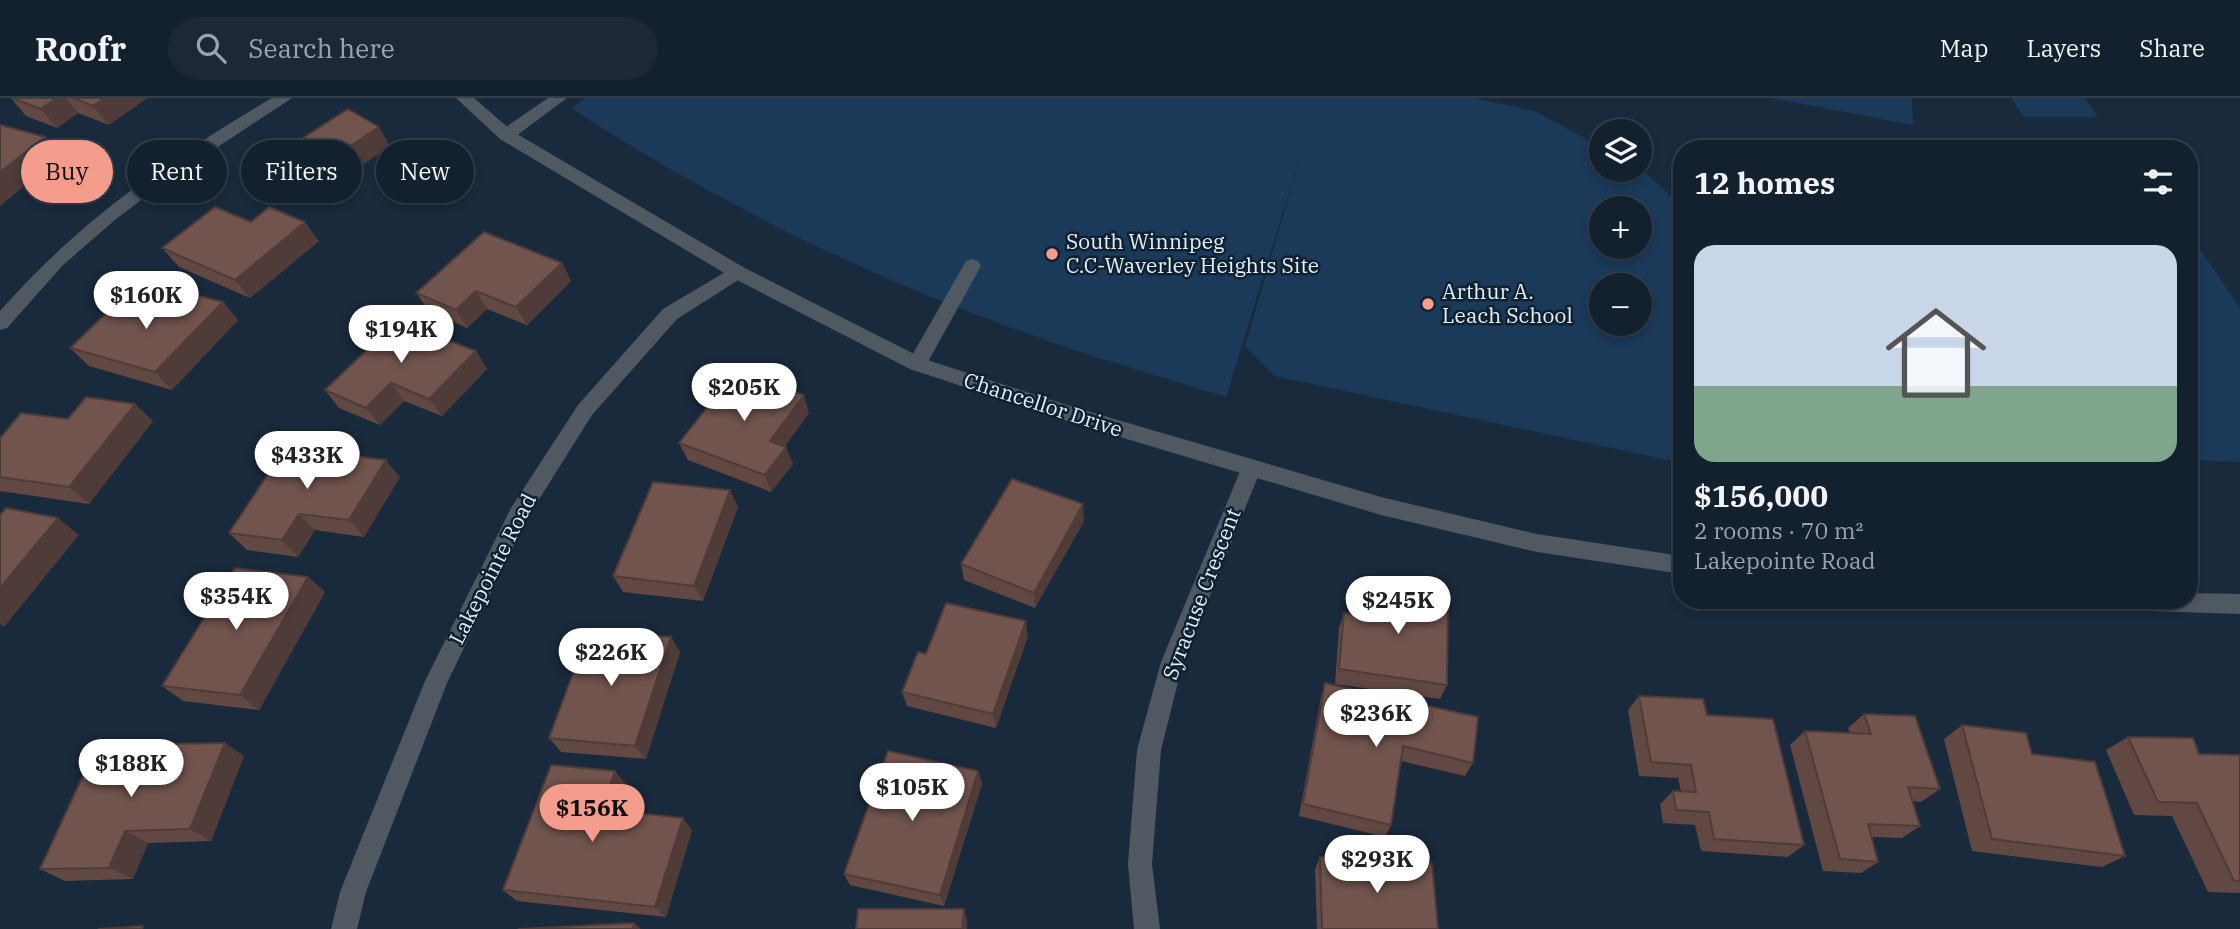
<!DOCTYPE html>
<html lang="en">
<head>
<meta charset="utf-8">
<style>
	body { margin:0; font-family:"IBM Plex Serif",serif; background:#1c2835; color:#f1f3f6; height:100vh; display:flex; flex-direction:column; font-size:26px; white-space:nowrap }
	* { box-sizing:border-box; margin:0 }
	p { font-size:23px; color:#9da3aa }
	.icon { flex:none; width:38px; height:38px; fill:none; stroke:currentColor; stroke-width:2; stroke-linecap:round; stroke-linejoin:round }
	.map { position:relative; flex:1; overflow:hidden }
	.side { position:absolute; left:1673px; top:42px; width:525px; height:469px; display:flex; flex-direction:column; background:#13202d; border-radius:28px; box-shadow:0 4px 10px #0003,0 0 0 2px #323e49 }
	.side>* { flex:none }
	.guide { position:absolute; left:21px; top:42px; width:665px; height:63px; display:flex; gap:14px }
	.tools { position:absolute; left:1589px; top:21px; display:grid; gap:14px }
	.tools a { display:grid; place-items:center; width:63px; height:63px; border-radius:50%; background:#13202d; box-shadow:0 4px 10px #0003,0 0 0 2px #323e49; font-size:35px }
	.price { position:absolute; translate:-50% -60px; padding:0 16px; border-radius:24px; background:#fff; color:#222; font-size:23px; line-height:46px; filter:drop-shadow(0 2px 4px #0008) }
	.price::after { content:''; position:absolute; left:50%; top:42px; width:21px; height:16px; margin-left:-10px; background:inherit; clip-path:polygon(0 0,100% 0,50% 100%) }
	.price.on { background:#f49d8d; color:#111 }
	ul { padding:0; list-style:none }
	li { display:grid; align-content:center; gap:14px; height:371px; padding:0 21px }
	li span { display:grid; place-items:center; height:217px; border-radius:21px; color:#555 }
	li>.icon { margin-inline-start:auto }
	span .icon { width:126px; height:126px; fill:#fffc; stroke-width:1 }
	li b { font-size:30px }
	h2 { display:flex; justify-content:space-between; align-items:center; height:84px; padding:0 21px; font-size:30px }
	.chip { padding:0 24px; border-radius:32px; background:#13202d; box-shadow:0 4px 10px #0003,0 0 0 2px #323e49; font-size:24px; line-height:63px }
	.chip.on { background:#f49d8d; color:#111 }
	header { display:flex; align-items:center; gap:42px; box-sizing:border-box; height:98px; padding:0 35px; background:#13202d; border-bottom:2px solid #323e49 }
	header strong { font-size:33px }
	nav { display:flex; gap:38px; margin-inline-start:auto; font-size:24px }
	.search { width:490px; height:63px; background:#1c2835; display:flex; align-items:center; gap:18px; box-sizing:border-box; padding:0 24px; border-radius:38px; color:#9da3aa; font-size:26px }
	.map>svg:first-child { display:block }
</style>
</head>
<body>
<header>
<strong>Roofr</strong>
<div class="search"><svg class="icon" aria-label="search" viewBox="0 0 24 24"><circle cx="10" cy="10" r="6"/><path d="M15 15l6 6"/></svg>Search here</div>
<nav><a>Map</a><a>Layers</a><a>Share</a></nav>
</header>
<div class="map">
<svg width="2240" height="831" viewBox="0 0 2240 831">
	<rect width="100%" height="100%" fill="#192a3c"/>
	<!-- green -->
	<path fill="#1b3959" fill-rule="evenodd" d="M585,0H1473L1535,13L1601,49V72L1640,70L1682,108V365L1275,278L1245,248L1301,56L1226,299C1148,275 1069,252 993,223C845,168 703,96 571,10ZM1601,110H1640V149H1601ZM1601,187H1640V226H1601Z
		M1771,0H1912L1913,27Z
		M2011,0H2085L2098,19H2024Z
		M2189,135L2240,210V364L2189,362Z"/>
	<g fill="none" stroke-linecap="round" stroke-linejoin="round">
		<!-- service -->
		<path fill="#505962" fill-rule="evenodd" d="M548,0H567L512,41H500L498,37L500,33Z
			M972,161L978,163L981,168L924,271L917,273L910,271L907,266L910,261L966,163Z"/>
		<!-- minor -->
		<path fill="#505962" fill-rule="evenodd" d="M272,0H292L172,79L116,121L63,167L7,230L0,232V213C80,122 169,61 272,0Z
			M737,167L743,169L746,174L743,179L677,221L592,317L526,422L447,585L366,794L357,831H331L340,794L425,583L511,410L578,307L663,211Z
			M1251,363L1258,365L1261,371L1183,564L1161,652L1152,766L1160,831H1134L1128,766L1137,652L1161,564L1241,371L1244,365Z"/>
		<!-- tertiary -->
		<path fill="#505962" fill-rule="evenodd" d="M456,0H474L512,33L743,169L924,261L1070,308L1381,399L1537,436L1682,458V476L1537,454L1381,417L1070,324L910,271L731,179L500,41Z
			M2189,495L2240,496V516L2119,512L2111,509L2108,502H2189Z"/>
	</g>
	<!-- wall -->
	<path fill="#614843" d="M11,0H147L109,27L78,15L57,30L26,18Z
		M390,48L310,102L279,83L266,64Z
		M251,124L319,143L250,200L179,169L162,150Z
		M562,165L571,183L527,227L487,211L467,230L429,213L416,195Z
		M223,204L238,222L172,292L89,268L70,250L163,212Z
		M476,253L487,271L442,318L404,303L380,327L339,310L325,292Z
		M809,315L785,348L786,349L793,366L771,394L688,362L679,345Z
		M68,321L153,323L89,406L0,393V340Z
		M400,379L364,439L315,432L298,459L247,452L229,435Z
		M738,409L703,503L623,494L613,478Z
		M1084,423L1035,510L964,482L961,466Z
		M308,479L325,494L259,612L183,603L162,588Z
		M1364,487L1447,587L1440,601L1335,586L1339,530L1344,515L1358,517L1359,503Z
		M1028,538L996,630L907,608L902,594L926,556Z
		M680,554L646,661L561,654L549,640Z
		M1325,585L1473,665L1465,678L1401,663L1391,727L1385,739L1299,718L1321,599Z
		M1639,598L1707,617L1804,747L1788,759L1701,753L1695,727L1663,725L1660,706L1673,693H1681L1678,680L1639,678L1628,612Z
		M1864,616L1940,691L1921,704L1913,703L1920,728L1902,740L1871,739L1878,764L1861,775L1823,773L1790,647L1805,633L1850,635L1848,630Z
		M1962,627L2032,656L2125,758L2102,769L1972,753L1944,641Z
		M2128,639L2199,656L2240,657V795L2208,794L2172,718L2134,717L2106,652Z
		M244,658L211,743L148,745L133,781L65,783L40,771Z
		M978,673L982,686L944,808L850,787L844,776Z
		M626,686L617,713L692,732L666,819L517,803L503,792Z
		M1320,759L1438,831H1317L1315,771Z"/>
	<!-- shaded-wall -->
	<path fill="#4f3b37" d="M56,0H66L78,15L57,30L41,11Z
		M104,0H147L109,27L93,8Z
		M379,29L390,48L310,102L297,83Z
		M45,39L61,58L0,108V74Z
		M305,124L319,143L250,200L235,182Z
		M562,165L571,183L527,227L516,209Z
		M476,193L487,211L467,230L456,212Z
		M223,204L238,222L172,292L155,274Z
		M476,253L487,271L442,318L429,301Z
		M391,285L404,303L380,327L366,310Z
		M804,297L809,315L776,360L770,343Z
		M135,306L153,323L89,406L69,389Z
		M786,349L793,366L771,394L765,377Z
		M386,362L400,379L364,439L349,422Z
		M730,392L738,409L703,503L694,488Z
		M1083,406L1084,423L1035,510L1034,495Z
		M299,416L315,432L298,459L282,442Z
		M58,420L79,437L4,529L0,526V490Z
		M308,479L325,494L259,612L240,597Z
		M1026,523L1028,538L996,630L993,616Z
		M671,539L680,554L646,661L635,648Z
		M225,645L244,658L211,743L190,731Z
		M615,673L626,686L613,724L602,711Z
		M978,673L982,686L944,808L940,797Z
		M683,720L692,732L666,819L655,809Z
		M125,733L148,745L133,781L109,770Z
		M964,811L967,822V831H962Z
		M634,825L641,831H633Z"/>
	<!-- building -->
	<path fill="#71544e" stroke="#4f3b37" stroke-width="2" d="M13,0H56L41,11Z
		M73,0H104L93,8Z
		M348,11L379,29L297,83L266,64Z
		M0,27L45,39L0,74Z
		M215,109L251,124L269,109L305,124L235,182L162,150Z
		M484,134L562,165L516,209L476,193L456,212L416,195Z
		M181,193L223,204L155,274L70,250L121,201L163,212Z
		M397,223L476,253L429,301L391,285L366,310L325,292Z
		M736,273L804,297L770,343L786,349L765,377L679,345Z
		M86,299L135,306L69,389L0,379V340L21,315L68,321Z
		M286,349L386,362L349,422L299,416L282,442L229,435Z
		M1012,381L1083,406L1034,495L961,466Z
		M653,384L730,392L694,488L613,478Z
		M6,410L58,420L0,490V417Z
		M235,470L308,479L240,597L162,588Z
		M1364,487L1448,499L1447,587L1339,571L1344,515L1362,517Z
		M946,505L1026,523L993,616L902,594L918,554L926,556Z
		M589,532L671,539L635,648L549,640Z
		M1325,585L1478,619L1473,665L1403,648L1391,727L1303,706Z
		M1639,598L1703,601L1707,617L1773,621L1804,747L1714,741L1709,714L1676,712L1673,693L1696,694L1691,667L1651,664Z
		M1864,616L1915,618L1940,691L1908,689L1920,728L1868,726L1878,764L1840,761L1805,633L1871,636Z
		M1962,627L2026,635L2032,656L2095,664L2125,758L1992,741Z
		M2128,639L2193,640L2199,656L2240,657V783H2234L2197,705L2158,704Z
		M225,645L190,731L125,733L109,770L40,771L97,647Z
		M888,653L978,673L940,797L844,776Z
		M551,667L615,673L602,711L683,720L655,809L503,792Z
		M1320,759L1432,765L1438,831H1322Z
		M858,811H964L962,831H856Z
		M634,825L633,831H518Z
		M143,828L142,831H98Z"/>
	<!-- markers -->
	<g fill="#f49d8d" stroke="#0f2031" stroke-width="2.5">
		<circle cx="1052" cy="156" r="7"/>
		<circle cx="1428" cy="206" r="7"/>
	</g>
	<g text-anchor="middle" stroke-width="5" stroke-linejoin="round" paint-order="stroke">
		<!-- poi labels -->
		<g font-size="21" fill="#e3eefb" stroke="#0f2031" text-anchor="start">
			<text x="1066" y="151">South Winnipeg<tspan x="1066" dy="24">C.C-Waverley Heights Site</tspan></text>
			<text x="1442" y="201">Arthur A.<tspan x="1442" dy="24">Leach School</tspan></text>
		</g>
		<!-- street labels -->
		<g font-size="21" fill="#e3eefb" stroke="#0f2031">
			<text transform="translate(1043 307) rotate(18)" y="7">Chancellor Drive</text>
			<text transform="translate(493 471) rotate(-63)" y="7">Lakepointe Road</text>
			<text transform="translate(1202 496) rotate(-69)" y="7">Syracuse Crescent</text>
		</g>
	</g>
</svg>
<div class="tools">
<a><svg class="icon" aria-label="layers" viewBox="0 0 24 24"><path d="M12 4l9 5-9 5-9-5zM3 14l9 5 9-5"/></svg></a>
<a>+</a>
<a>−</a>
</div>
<b class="price" style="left:146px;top:233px">$160K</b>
<b class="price" style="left:401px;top:267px">$194K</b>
<b class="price" style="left:744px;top:325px">$205K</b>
<b class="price" style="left:307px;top:393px">$433K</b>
<b class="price" style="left:236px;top:534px">$354K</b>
<b class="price" style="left:1398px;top:538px">$245K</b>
<b class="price" style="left:611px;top:590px">$226K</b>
<b class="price" style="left:1376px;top:651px">$236K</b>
<b class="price" style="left:131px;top:701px">$188K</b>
<b class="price" style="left:912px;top:725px">$105K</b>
<b class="price on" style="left:592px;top:746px">$156K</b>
<b class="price" style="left:1377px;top:797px">$293K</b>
<div class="guide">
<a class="chip on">Buy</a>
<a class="chip">Rent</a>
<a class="chip">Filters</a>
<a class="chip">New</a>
</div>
<section class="side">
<h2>12 homes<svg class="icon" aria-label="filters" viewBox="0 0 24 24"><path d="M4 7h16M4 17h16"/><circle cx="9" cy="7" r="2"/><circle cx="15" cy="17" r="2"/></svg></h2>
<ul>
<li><span style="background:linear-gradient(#c9d6e8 65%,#7fa58c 0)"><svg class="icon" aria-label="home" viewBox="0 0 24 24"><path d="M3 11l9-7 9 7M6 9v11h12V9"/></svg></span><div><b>$156,000</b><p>2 rooms · 70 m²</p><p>Lakepointe Road</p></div></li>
</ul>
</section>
</div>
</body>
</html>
